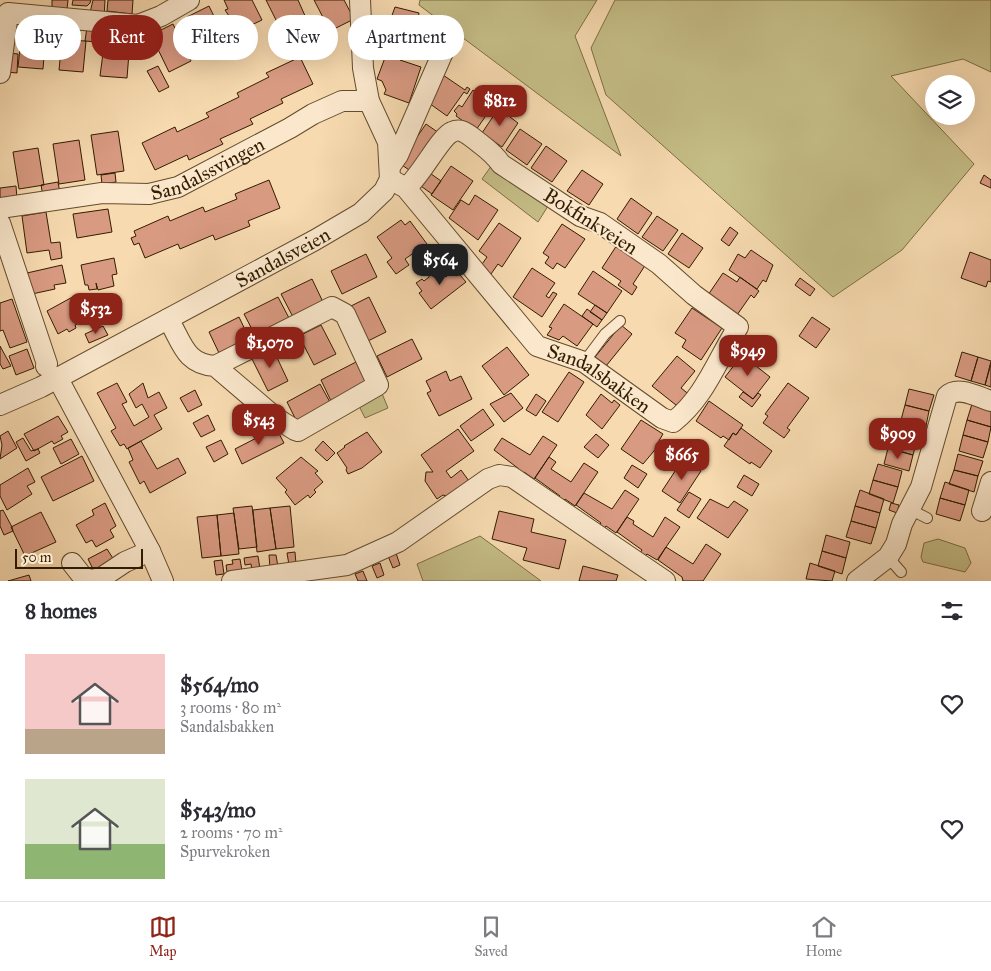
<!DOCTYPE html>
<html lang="en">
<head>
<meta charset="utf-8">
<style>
	body { margin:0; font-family:"IM FELL Great Primer",serif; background:#f2f2f3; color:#2b2b33; height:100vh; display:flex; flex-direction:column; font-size:19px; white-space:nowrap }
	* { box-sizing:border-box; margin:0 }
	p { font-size:16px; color:#7c7c81 }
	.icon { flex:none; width:28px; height:28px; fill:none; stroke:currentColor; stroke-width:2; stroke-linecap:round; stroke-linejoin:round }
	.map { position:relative; height:581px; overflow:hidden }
	.side { display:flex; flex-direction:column; background:#fff; flex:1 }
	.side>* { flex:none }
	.guide { position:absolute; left:15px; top:15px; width:500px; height:45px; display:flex; gap:10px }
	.tools { position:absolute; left:925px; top:75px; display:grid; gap:10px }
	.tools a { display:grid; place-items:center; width:50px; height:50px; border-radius:50%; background:#fff; box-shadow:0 5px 20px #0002; font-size:25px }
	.scale { position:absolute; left:15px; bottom:12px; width:128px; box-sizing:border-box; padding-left:5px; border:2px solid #321d00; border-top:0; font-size:14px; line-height:18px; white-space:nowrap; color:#321d00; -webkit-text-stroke:4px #fae7cc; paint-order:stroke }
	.price { position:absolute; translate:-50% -42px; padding:0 11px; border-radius:10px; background:#8f2418; color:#fff; font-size:16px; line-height:32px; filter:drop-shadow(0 1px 2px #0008) }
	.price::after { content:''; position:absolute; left:50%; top:30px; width:15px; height:11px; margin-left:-8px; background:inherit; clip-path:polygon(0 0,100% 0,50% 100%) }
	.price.selected { background:#222; color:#fff }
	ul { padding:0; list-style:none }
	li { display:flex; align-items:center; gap:15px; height:125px; padding:0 25px }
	li span { display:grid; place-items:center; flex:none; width:140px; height:100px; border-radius:0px; color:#555 }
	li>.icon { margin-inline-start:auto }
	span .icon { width:60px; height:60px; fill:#fffc; stroke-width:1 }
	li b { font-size:21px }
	h2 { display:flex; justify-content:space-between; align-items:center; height:60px; padding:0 25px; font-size:21px }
	.chip { padding:0 18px; border-radius:22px; background:#fff; box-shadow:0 5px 20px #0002; font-size:18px; line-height:45px }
	.chip.selected { background:#8f2418; color:#fff }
	.tabs { display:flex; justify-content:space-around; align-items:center; height:70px; border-top:1px solid #e1e1e2; background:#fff; font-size:14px; color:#7c7c81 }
	.tabs a { display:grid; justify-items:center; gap:2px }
	.tabs .selected { color:#8f2418 }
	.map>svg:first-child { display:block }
</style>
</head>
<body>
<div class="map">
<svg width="991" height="581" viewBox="0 0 991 581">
	<rect width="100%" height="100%" fill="#f7dab0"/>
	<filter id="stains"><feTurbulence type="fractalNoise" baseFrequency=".004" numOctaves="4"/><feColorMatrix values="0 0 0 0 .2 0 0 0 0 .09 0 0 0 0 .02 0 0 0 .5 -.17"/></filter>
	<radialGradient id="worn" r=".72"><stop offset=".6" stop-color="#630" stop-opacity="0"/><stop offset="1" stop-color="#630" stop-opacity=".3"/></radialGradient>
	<!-- green -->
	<path fill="#c5bd86" stroke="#7c6d43" d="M420,0H597L575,36L621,156L419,5Z
		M615,0H991V72L963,59L891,76L974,164L902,250L833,297L606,95L591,48Z
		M499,155L553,198L538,222L482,179Z
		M381,391L388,408L365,418L358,404Z
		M480,536L541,581H423L417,564Z
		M938,539L965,548L971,563L965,572L923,562L921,557L924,543Z"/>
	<!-- building -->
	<path fill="#d99a82" stroke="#321d00" d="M52,0H68L67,9L52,8Z
		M73,0H91L90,3L87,6L72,5Z
		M93,0H105L104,18L89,17Z
		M108,0H133L132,14L107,11Z
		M224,0H252L262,20L239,31L225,10L228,9Z
		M266,0H298L306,18L281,30Z
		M314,0H344L354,19L330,31Z
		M209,6L226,41L204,52L187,17Z
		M395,7L419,13L418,19L437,26L428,54L385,35Z
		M47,23L61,24L57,39L46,38Z
		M173,24L191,61L169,72L151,35Z
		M87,27L101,28L98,42L85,41Z
		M22,29L46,31L43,69L18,67Z
		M105,38L130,40L127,78L100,76Z
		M62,40L86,41L83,72L59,70Z
		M395,52L402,54L400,60L421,67L409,103L384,94L386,90L382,81L377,79L386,55L393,57Z
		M8,53L18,54L17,73L6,72Z
		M300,57L313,84L281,99L283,103L250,119L253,124L220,139L223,144L189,160L187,155L155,170L142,143L175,127L177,132L209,117L206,113L239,97L237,93L269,77L266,73Z
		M158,66L169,87L159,92L147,71Z
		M443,75L465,90L467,87L470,89L467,94L464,92L447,116L426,101Z
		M473,90L494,104L476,130L456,116L457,114L454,111L459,105L462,107Z
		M500,106L512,114L510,117L518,123L502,147L482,133Z
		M426,124L439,133L412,172L399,163Z
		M520,129L542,144L527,165L506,150Z
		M118,131L124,171L97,175L91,135Z
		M79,140L85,180L59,184L53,144Z
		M546,146L567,161L552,182L531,168Z
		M38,148L44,185L19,189L13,152Z
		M451,166L473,181L453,210L431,195Z
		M582,170L603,184L589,205L567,191Z
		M427,171L441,181L432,194L418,184Z
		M115,173L116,182L102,184L101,175Z
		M984,175L991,180V188L980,183Z
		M269,180L280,208L248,221L250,226L215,240L213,235L180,249L178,244L145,258L139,243L134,245L131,238L136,236L134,231L168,216L170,221L203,207L205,212L237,199L235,194Z
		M58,182L60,193L43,196L41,185Z
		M16,186L17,199L6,201L0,197V188Z
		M475,195L498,210L478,240L449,218L461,200L469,205Z
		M631,198L652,213L638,234L617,219Z
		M108,209L112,232L77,238L73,214Z
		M46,212L51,243L60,242L62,258L51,260L49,250L27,253L22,216Z
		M657,216L678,230L663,251L642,237Z
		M401,220L405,225L410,221L427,244L405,259L409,265L396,274L387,262L392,258L377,237Z
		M499,223L521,238L502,267L498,264L491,274L480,267L487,257L479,251Z
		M562,224L585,239L565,268L557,263L553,269L545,263L549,257L543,253Z
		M730,227L738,233L729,246L721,240Z
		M682,233L703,248L689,268L668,254Z
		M617,245L646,264L633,284L637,287L632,295L618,285L621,281L602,268Z
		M751,250L773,265L766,282L763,280L757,289L729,270L738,254L745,258Z
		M970,252L991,260V282L988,281L986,287L961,278Z
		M366,254L377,277L342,294L331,271Z
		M114,258L117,274L112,275L114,286L98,290L96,283L97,289L89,290L88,285H85L81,265Z
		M448,261L466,282L431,309L419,293L422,291L416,283L422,279L424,281L429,277V274L436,278L442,273L446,277L448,275L441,266Z
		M62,265L66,283L54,285L55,289L32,294L27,273Z
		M532,268L555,283L546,296L549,298L553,292L557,294L542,317L513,297Z
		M593,271L622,291L607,313L578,294Z
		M723,273L737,282L740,277L759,291L754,298L751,295L737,315L708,295Z
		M800,278L815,289L810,296L795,285Z
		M312,279L323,302L293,317L281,294Z
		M78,294L84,306L88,304L93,316L75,325L76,328L69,332L67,329L58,334L47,311Z
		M278,297L289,318L255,335L244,314Z
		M369,297L386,332L366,342L349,307Z
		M12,299L27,342L10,348L3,330L0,331V303Z
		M564,304L593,324L577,346L563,336L559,340L547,335L552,328L549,327Z
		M595,305L607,313L602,320L590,312Z
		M692,308L722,328L701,360L682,347L686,340L675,333Z
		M587,309L602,320L597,327L582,316Z
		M239,317L249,338L219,353L209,332Z
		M812,317L830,329L816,348L799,336Z
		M321,325L336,354L314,365L299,336Z
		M621,325L632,334L606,366L595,357Z
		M103,326L108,335L89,343L85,334Z
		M412,339L422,359L387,377L377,356Z
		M0,346L11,366L3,369L0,364Z
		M272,347L288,381L268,391L251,357Z
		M507,347L529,375L504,395L482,366Z
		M27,349L34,368L16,375L9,356Z
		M962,352L978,357L971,381L955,376Z
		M742,355L770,377L753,399L725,377Z
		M677,356L695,371L681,388L691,396L681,409L652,386Z
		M978,357L991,361L985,385L971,381Z
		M356,362L367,383L331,401L321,380Z
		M991,364V387L985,385Z
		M446,371L450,381L461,376L472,399L439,416L427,393L431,391L426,381Z
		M569,372L584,382L558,422L542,412Z
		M117,383L127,402L122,404L134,426L149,417L142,404L136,408L129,394L143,383L148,398L159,392L167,408L154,415L162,429L127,449L124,444L120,446L111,431L116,428L97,393Z
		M788,383L809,398L787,428L790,430L784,438L763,423L768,416L765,414Z
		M320,384L331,404L297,422L287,402Z
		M909,389L934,395L929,411L905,405Z
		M195,390L202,405L188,412L180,398Z
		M743,392L753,399L758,393L761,395L752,407L739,397Z
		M511,393L523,408L504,422L490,404Z
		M536,394L546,401L536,416L526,410Z
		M601,394L612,403L614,400L620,405L602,429L586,415Z
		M709,401L743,425L736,435L733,433L729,440L723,436L721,438L696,421Z
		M972,404L991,405V427L967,420Z
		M905,405L929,411L926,426L901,420Z
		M483,409L494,425L471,441L460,426Z
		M208,415L215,430L201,437L193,423Z
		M58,416L68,432L61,436L63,439L54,444L52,441L34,451L24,434Z
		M641,420L663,434L657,444L659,445L643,464L621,449Z
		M901,420L926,426L921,442L897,435Z
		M967,420L991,427L988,442L963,435Z
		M276,428L284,443L242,464L235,449Z
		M741,428L772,451L760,468L751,462L750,464L724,446L733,433L736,435Z
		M458,429L474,451L446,471L451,478L461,470L469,481L446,496L443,495L437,499L425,481L426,472H433L421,455Z
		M8,431L17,448L0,459L2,445L0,436Z
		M367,432L382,452L362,468L348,474L346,470L347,468L337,453L345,447L344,446Z
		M893,432L917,440L913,455L888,448Z
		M596,434L609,445L598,458L584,447Z
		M963,435L988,442L983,458L959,451Z
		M543,436L557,445L534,479L524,472L523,475L517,471L519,469L494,450L502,438L530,455Z
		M23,438L31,451L38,449L40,453L26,461L16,442Z
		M71,439L79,454L61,464L53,448Z
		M221,440L228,454L214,462L206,447Z
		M141,441L157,469L178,458L186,473L150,493L144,481L140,484L129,462L133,460L128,448Z
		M323,441L335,453L327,461L315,450Z
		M888,448L913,455L909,471L884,464Z
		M958,454L983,461L978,476L954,470Z
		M82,456L94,481L53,501L41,477Z
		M301,457L318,471L315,473L323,482L314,490L316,492L310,498L308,495L295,505L285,492L287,490L276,478Z
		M549,457L556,462L551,469L571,482L584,463L598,472L575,506L565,499L563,502L558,498L560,496L535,478Z
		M683,459L701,471L680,503L662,491Z
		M878,464L902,471L898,487L873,480Z
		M632,465L647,474L638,488L624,478Z
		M28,468L35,482L27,486L32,494L7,510L0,496V485Z
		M954,470L978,476L974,492L949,484Z
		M744,475L759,484L752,496L737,487Z
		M873,480L898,487L893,503L869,494Z
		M945,482L969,490L965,505L940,498Z
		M625,490L639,499L616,533L606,526L604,529L599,526L601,523L576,505L584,493L612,509Z
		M860,490L884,499L880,513L855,506Z
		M689,492L701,499L689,518L677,510Z
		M940,498L965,505L960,521L936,514Z
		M710,499L728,508L734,501L748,510L728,538L697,518Z
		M105,503L116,526L110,530L114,537L96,547L92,540L86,543L76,525L94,515L92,510Z
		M891,503L899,505L897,513L889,510Z
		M252,506L257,547L239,549L233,508Z
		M290,506L294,547L276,549L270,508Z
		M855,506L880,513L876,528L851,521Z
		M270,508L276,549L257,552L253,510Z
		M3,510L12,527L13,531L4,535L0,526V511Z
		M499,511L534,519L531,532L566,540L559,569L523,560L527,548L492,539Z
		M41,512L56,542L25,556L11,527Z
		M234,513L239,554L221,556L217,515Z
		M217,515L221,556L202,558L197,517Z
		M627,517L634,521L633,524L653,537L665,517L680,527L657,560L647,554L645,556L640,553L642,550L617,532Z
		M851,521L876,528L871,544L846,537Z
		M826,535L850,542L846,558L822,551Z
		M706,544L721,554L703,581H683L682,577L658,560L666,547L693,564Z
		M107,549L114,560L94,571L88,559Z
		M822,551L846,558L842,574L818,566Z
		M295,552L296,564L289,565L287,553Z
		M396,553L400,565L393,568L388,556Z
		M269,555H276L278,567L270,568Z
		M258,556L260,569L252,570L251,564L245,565L244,558Z
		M240,559L242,571L227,572L226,565L233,564L232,560Z
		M222,560L224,574L216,575L214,561Z
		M380,563L384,575L377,578L372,566Z
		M810,563L835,571L832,581L806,579Z
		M583,566L618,575L616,581H579Z
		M363,571L367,581H358L355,574Z
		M29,575L31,581H8Z"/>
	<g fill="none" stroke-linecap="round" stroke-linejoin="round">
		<!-- service casing -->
		<g stroke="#634c2c" stroke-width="12">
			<path id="service" d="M584,362L605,334L620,321
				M911,510L927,518
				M888,557L901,572"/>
		</g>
		<!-- minor casing -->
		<g stroke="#634c2c" stroke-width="22">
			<g id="minor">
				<path d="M0,73L8,13L138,25L161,16L189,0"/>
				<path d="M391,165L398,155L447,43"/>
				<path id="s1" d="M390,179L406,188L537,346L584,362L662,418L673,422C705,397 717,360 738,327L694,295L659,264L600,223L580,216L501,164C493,152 484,147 473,138C466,133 461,128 452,132C440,137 421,176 406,188"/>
				<path id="s2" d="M0,208L102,193L149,194L178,187L290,128L313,114L342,101H369"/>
				<path d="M0,223L47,364L46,366"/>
				<path d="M168,319C182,341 184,364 215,366L276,418L295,430L298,431L378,385L345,314L332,307L215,366"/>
				<path d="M57,377L150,551L163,581"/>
				<path id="s3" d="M0,405L41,387L315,240L361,213L384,191L390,179L388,142L369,101L363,68L360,0"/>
				<path d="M982,511L991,482"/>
				<path d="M72,563L83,577L90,580L101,578L125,562L150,551"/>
				<path d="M232,581L347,565L398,542L488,479L499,475L512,477L665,581"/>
				<path d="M857,581L888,557L896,544L902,524L921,487L947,396C958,385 978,397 991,401"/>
			</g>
		</g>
		<!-- service -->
		<use href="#service" stroke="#fae7cc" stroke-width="10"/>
		<!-- minor -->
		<use href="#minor" stroke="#fae7cc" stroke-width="20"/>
	</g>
	<g text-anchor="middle" stroke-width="4" stroke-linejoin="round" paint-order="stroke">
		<!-- street labels -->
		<g font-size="20" fill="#321d00" stroke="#fae7cc">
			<text dy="7" stroke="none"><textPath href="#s2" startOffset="214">Sandalssvingen</textPath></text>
			<text transform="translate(591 221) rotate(32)" y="7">Bokfinkveien</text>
			<text dy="7" stroke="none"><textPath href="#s3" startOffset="319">Sandalsveien</textPath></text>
			<text dy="7" stroke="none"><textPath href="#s1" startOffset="294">Sandalsbakken</textPath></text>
		</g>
	</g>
	<rect width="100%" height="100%" filter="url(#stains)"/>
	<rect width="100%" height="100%" fill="url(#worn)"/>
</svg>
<div class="tools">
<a><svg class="icon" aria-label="layers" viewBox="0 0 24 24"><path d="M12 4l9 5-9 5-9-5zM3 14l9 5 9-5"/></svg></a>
</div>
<div class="scale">50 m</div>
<b class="price" style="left:500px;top:127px">$812</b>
<b class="price selected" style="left:440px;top:286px">$564</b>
<b class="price" style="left:96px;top:335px">$532</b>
<b class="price" style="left:270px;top:369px">$1,070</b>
<b class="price" style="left:748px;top:377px">$949</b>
<b class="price" style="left:259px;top:446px">$543</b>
<b class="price" style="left:898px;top:460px">$909</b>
<b class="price" style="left:682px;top:481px">$665</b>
<div class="guide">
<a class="chip">Buy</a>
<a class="chip selected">Rent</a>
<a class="chip">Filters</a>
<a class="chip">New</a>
<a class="chip">Apartment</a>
</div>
</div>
<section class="side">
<h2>8 homes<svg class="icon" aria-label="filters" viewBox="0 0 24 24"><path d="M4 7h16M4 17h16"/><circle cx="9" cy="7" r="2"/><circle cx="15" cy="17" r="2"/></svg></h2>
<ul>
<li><span style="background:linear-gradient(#f6c9c9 75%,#b9a48a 0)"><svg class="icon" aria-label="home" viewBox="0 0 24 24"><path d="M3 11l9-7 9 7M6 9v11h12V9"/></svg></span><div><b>$564/mo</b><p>3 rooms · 80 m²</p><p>Sandalsbakken</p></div><svg class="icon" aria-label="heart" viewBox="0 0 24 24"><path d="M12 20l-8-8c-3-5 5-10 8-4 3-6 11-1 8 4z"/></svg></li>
<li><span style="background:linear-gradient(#dfe7d0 65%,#8fb573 0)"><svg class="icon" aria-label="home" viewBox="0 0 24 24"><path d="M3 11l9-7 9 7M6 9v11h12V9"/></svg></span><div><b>$543/mo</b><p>2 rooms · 70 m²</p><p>Spurvekroken</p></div><svg class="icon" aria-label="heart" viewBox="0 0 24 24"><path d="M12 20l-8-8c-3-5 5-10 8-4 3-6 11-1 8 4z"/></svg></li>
</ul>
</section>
<nav class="tabs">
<a class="selected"><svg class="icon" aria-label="map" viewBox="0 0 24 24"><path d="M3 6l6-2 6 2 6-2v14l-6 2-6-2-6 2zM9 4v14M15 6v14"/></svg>Map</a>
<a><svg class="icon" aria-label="saved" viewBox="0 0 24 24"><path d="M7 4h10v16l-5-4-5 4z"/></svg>Saved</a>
<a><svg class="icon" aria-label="home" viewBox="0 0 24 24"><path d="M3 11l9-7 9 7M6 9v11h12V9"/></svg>Home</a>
</nav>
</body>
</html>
